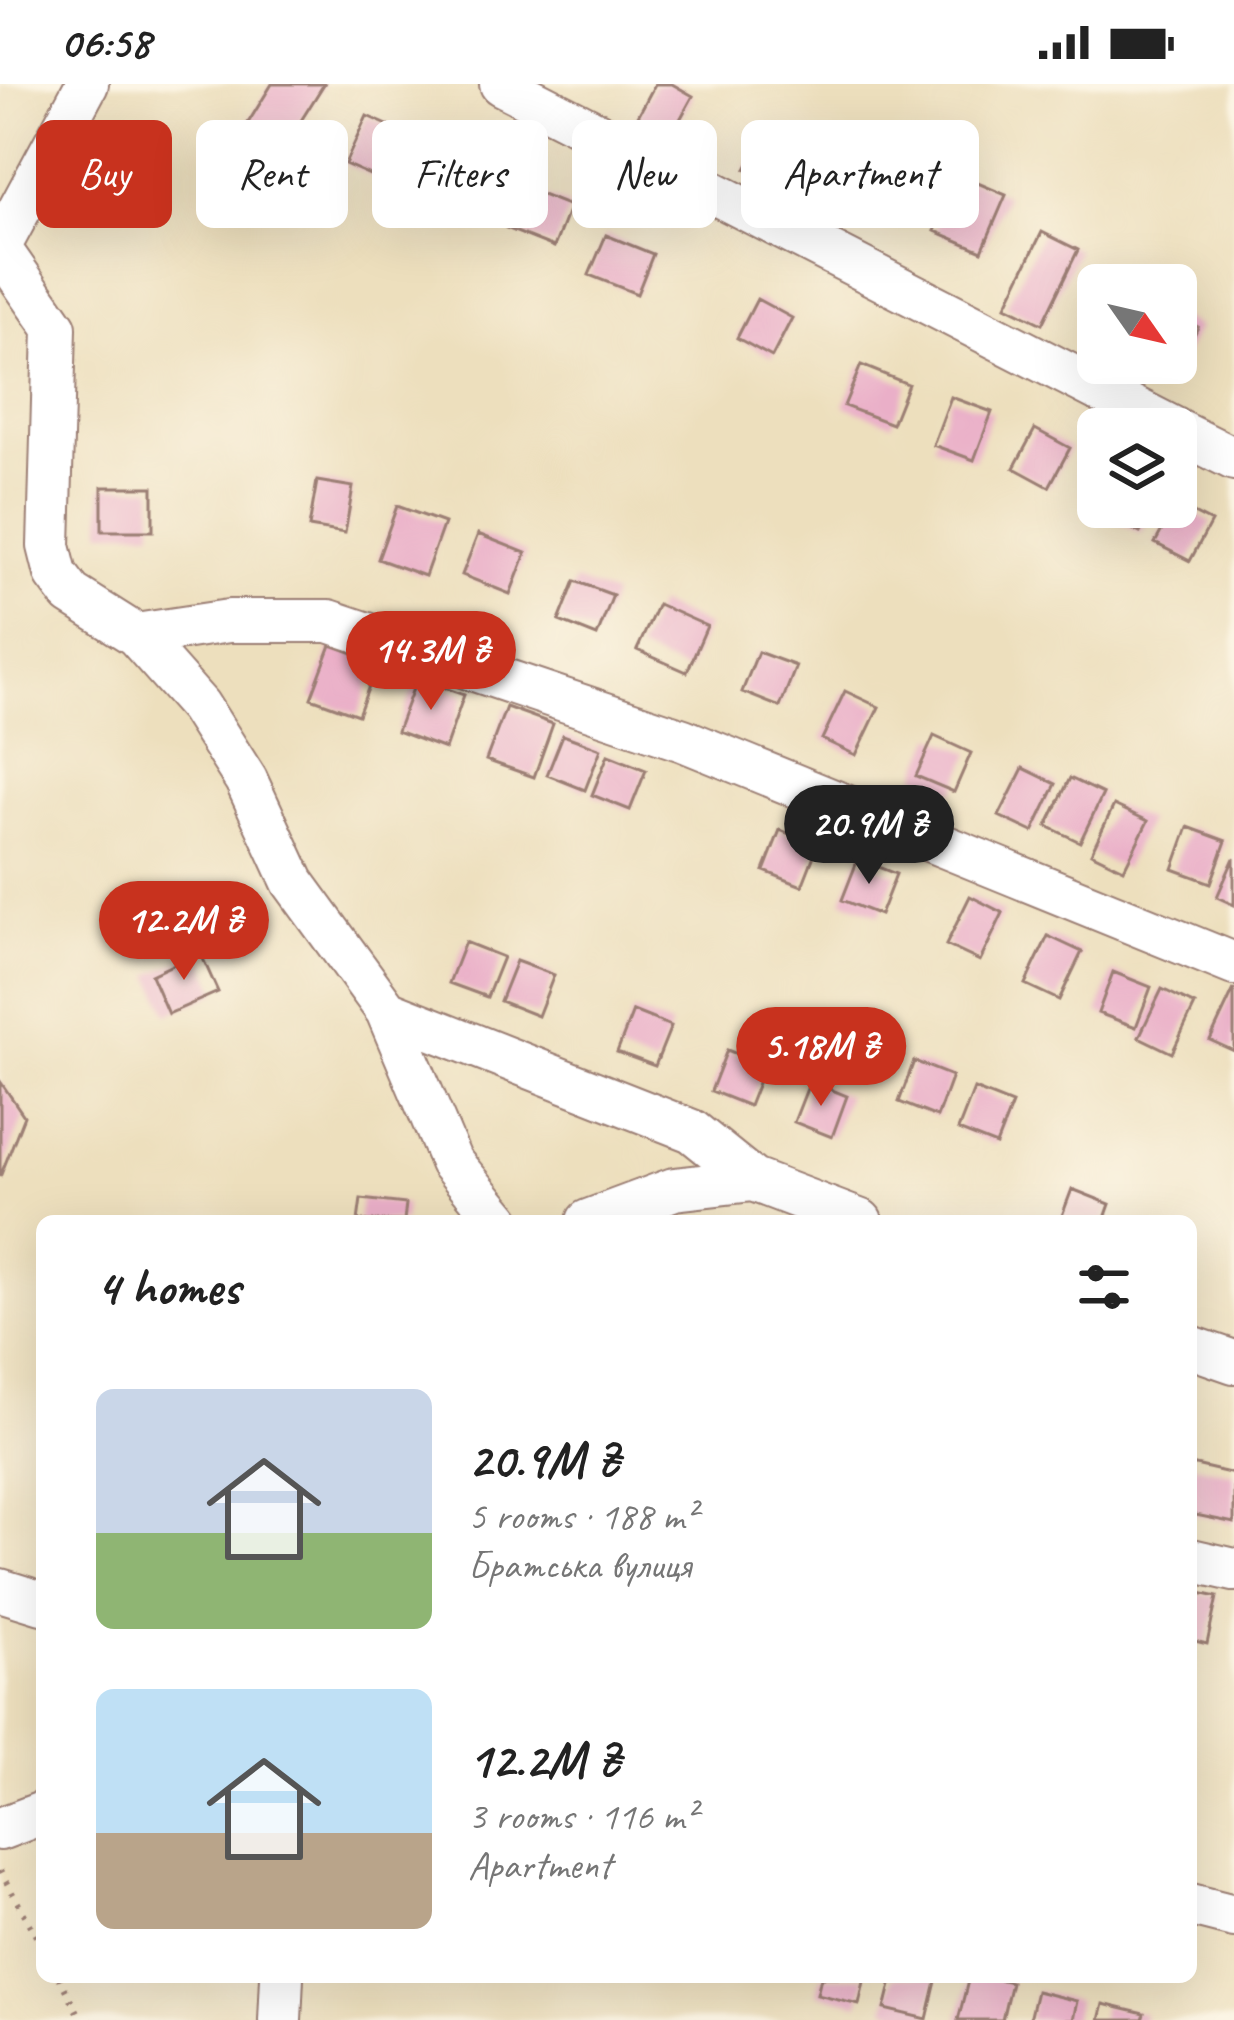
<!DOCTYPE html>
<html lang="en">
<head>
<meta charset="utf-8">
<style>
	body { margin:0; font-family:Caveat,sans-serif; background:#f2f2f2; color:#222; height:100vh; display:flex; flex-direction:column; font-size:45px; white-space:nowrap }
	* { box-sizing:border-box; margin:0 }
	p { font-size:39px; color:#767676 }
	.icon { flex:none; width:66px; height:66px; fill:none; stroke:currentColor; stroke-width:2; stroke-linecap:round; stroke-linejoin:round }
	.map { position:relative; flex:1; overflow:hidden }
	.panel { position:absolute; left:36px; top:1131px; width:1161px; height:768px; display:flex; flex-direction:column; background:#fff; border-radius:18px; box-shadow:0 12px 48px #0002 }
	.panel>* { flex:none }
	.top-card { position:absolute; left:36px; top:36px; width:1164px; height:108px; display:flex; gap:24px }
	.needle { width:78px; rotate:124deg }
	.controls { position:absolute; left:1077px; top:180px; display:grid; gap:24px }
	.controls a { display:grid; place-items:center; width:120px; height:120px; border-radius:18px; background:#fff; box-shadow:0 12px 48px #0002; font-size:60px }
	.price { position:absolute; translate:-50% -102px; padding:0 27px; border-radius:42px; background:#c8321e; color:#fff; font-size:39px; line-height:78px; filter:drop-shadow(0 3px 6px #0008) }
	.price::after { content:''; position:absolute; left:50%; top:72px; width:36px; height:27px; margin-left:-18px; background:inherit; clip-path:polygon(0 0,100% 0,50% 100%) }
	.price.selected { background:#222; color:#fff }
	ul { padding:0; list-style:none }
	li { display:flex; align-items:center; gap:36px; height:300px; padding:0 60px }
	li span { display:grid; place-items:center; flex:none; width:336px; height:240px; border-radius:18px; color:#555 }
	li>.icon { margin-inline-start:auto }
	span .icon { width:144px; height:144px; fill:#fffc; stroke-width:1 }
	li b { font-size:51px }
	h2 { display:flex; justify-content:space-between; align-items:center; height:144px; padding:0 60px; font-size:51px }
	.tag { padding:0 42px; border-radius:18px; background:#fff; box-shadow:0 12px 48px #0002; font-size:42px; line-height:108px }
	.tag.selected { background:#c8321e; color:#fff }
	.status { display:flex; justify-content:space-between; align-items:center; height:84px; padding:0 60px; background:#fff; direction:ltr }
	.status svg { height:33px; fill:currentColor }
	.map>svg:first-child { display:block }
</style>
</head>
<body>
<div class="status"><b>06:58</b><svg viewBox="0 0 49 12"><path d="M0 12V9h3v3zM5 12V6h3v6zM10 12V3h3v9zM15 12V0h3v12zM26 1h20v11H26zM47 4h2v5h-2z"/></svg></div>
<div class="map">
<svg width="1234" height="1936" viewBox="0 0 1234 1936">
	<rect width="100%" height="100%" fill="#fcf5e5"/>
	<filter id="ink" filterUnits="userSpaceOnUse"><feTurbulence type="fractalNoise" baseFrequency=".00833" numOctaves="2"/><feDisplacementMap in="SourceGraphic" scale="24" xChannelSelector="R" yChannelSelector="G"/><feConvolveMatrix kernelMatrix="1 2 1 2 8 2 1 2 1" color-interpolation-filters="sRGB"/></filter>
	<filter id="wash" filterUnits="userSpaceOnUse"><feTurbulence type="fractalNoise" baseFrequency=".004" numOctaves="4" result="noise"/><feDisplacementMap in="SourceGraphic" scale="48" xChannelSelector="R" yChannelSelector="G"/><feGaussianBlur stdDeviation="2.7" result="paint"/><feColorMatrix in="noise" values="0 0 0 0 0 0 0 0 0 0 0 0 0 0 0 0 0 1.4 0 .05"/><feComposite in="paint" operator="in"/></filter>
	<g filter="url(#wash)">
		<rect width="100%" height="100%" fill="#eddfbd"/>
		<g id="blocks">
			<!-- building -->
			<path fill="#eaafc8" d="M272,0H324L285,62L248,39Z
				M655,0H672L693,12L672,50L638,32Z
				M367,32L401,47L379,95L345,80Z
				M767,46L802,64L781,103L746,85Z
				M959,91L1006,111L982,167L935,147Z
				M522,103L570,122L554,163L506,144Z
				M1042,148L1078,166L1042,240L1006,222Z
				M606,151L653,170L637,210L589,191Z
				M757,215L792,234L772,273L737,254Z
				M1176,232L1198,243L1175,291L1150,279H1176Z
				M861,281L908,300L892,340L844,322Z
				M951,313L992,328L974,376L933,361Z
				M1035,345L1070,364L1049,403L1014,384Z
				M317,397L353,403L345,449L309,443Z
				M102,403H153V447H102Z
				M1176,420L1211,438L1190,477L1155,459Z
				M397,422L444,439L425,492L378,475Z
				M1109,423H1154L1140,449L1105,431Z
				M478,450L526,469L510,510L462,491Z
				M575,497L613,511L597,552L559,537Z
				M658,520L707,542L687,588L637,566Z
				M331,561L378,578L358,631L311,614Z
				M758,568L796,582L780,623L742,608Z
				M417,594L464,611L445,665L397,647Z
				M845,607L879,623L856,671L822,655Z
				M506,623L553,640L534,693L486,676Z
				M563,651L601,665L585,706L547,691Z
				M934,652L971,669L954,708L916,692Z
				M608,671L646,686L630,726L592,711Z
				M1023,684L1056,700L1033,748L999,732Z
				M1070,694L1103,710L1080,758L1047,742Z
				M1114,721L1148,737L1124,785L1091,769Z
				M1188,743L1226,757L1211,799L1173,785Z
				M780,746L818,761L802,802L764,787Z
				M1234,774V821L1217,813Z
				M858,775L896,790L880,831L842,816Z
				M970,812L1003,829L980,877L946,861Z
				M1048,852L1082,868L1059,916L1025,900Z
				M465,858L503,873L487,913L449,899Z
				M200,868L218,908L168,930L151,891Z
				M516,877L554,891L538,932L500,917Z
				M1113,888L1151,903L1136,943L1098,929Z
				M1162,905L1195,921L1172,969L1139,953Z
				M1234,905V967L1210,956Z
				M633,927L671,942L655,982L617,968Z
				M727,966L765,981L749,1022L711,1007Z
				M914,977L952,992L937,1033L899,1018Z
				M0,997L24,1032L0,1093Z
				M810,997L847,1012L832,1053L794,1038Z
				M974,1005L1012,1020L996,1061L958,1046Z
				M1072,1105L1110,1120L1104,1137H1060Z
				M361,1115L406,1120L404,1137H358Z
				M1191,1380L1234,1390V1439L1191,1430Z
				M1191,1507L1217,1513L1207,1560L1191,1556Z
				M821,1893H865L859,1920L817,1910Z
				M893,1893H937L927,1935L885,1925Z
				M969,1893H989L1011,1898L1002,1936H958Z
				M1036,1907L1077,1917L1073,1936H1029Z
				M1103,1920L1144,1930L1142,1936H1099Z"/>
		</g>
	</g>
	<g filter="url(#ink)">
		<use href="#blocks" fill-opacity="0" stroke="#9c7f74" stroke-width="3"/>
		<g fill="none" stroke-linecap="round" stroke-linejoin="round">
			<!-- minor casing -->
			<g stroke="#9c7f74" stroke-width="46">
				<path id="minor" d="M501,0L1175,345
					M0,162L87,0
					M0,165L55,244L49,462L56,490L71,510L136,551L199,622L246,696L293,798L387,927L451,1078L500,1137
					M1176,346L1234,375
					M136,551L229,537H329L683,656L1234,880
					M387,927L692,1047L753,1096L861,1137
					M588,1137L674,1105L753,1096
					M1191,1263L1234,1278
					M1191,1476L1234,1486
					M0,1506L42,1519
					M0,1745L42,1729
					M1191,1821L1234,1832
					M280,1936L282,1893"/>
			</g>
			<!-- path -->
			<path stroke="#9c7f74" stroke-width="6" stroke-dasharray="3 9" stroke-linecap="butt" d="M0,1787L42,1861
				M59,1893L81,1936"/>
			<!-- minor -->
			<use href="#minor" stroke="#fff" stroke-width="42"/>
		</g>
	</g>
</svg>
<div class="controls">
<a><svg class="needle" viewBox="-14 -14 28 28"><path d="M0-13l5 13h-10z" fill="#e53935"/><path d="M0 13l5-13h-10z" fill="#767676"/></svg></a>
<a><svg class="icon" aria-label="layers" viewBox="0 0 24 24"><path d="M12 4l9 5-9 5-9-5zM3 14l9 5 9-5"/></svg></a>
</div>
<b class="price" style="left:431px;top:629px">14.3M ₴</b>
<b class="price selected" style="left:869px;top:803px">20.9M ₴</b>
<b class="price" style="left:184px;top:899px">12.2M ₴</b>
<b class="price" style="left:821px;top:1025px">5.18M ₴</b>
<div class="top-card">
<a class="tag selected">Buy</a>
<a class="tag">Rent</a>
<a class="tag">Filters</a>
<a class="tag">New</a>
<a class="tag">Apartment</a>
</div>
<section class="panel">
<h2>4 homes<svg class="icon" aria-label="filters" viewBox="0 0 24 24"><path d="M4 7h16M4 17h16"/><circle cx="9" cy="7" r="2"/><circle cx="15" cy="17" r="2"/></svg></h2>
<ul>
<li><span style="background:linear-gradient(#c9d6e8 60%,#8fb573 0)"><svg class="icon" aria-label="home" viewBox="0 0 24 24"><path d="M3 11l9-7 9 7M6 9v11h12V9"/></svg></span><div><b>20.9M ₴</b><p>5 rooms · 188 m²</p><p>Братська вулиця</p></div></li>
<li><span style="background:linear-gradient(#bfe0f5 60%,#b9a48a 0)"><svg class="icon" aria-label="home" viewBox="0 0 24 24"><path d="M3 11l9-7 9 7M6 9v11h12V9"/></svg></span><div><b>12.2M ₴</b><p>3 rooms · 116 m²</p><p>Apartment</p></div></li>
</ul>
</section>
</div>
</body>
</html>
